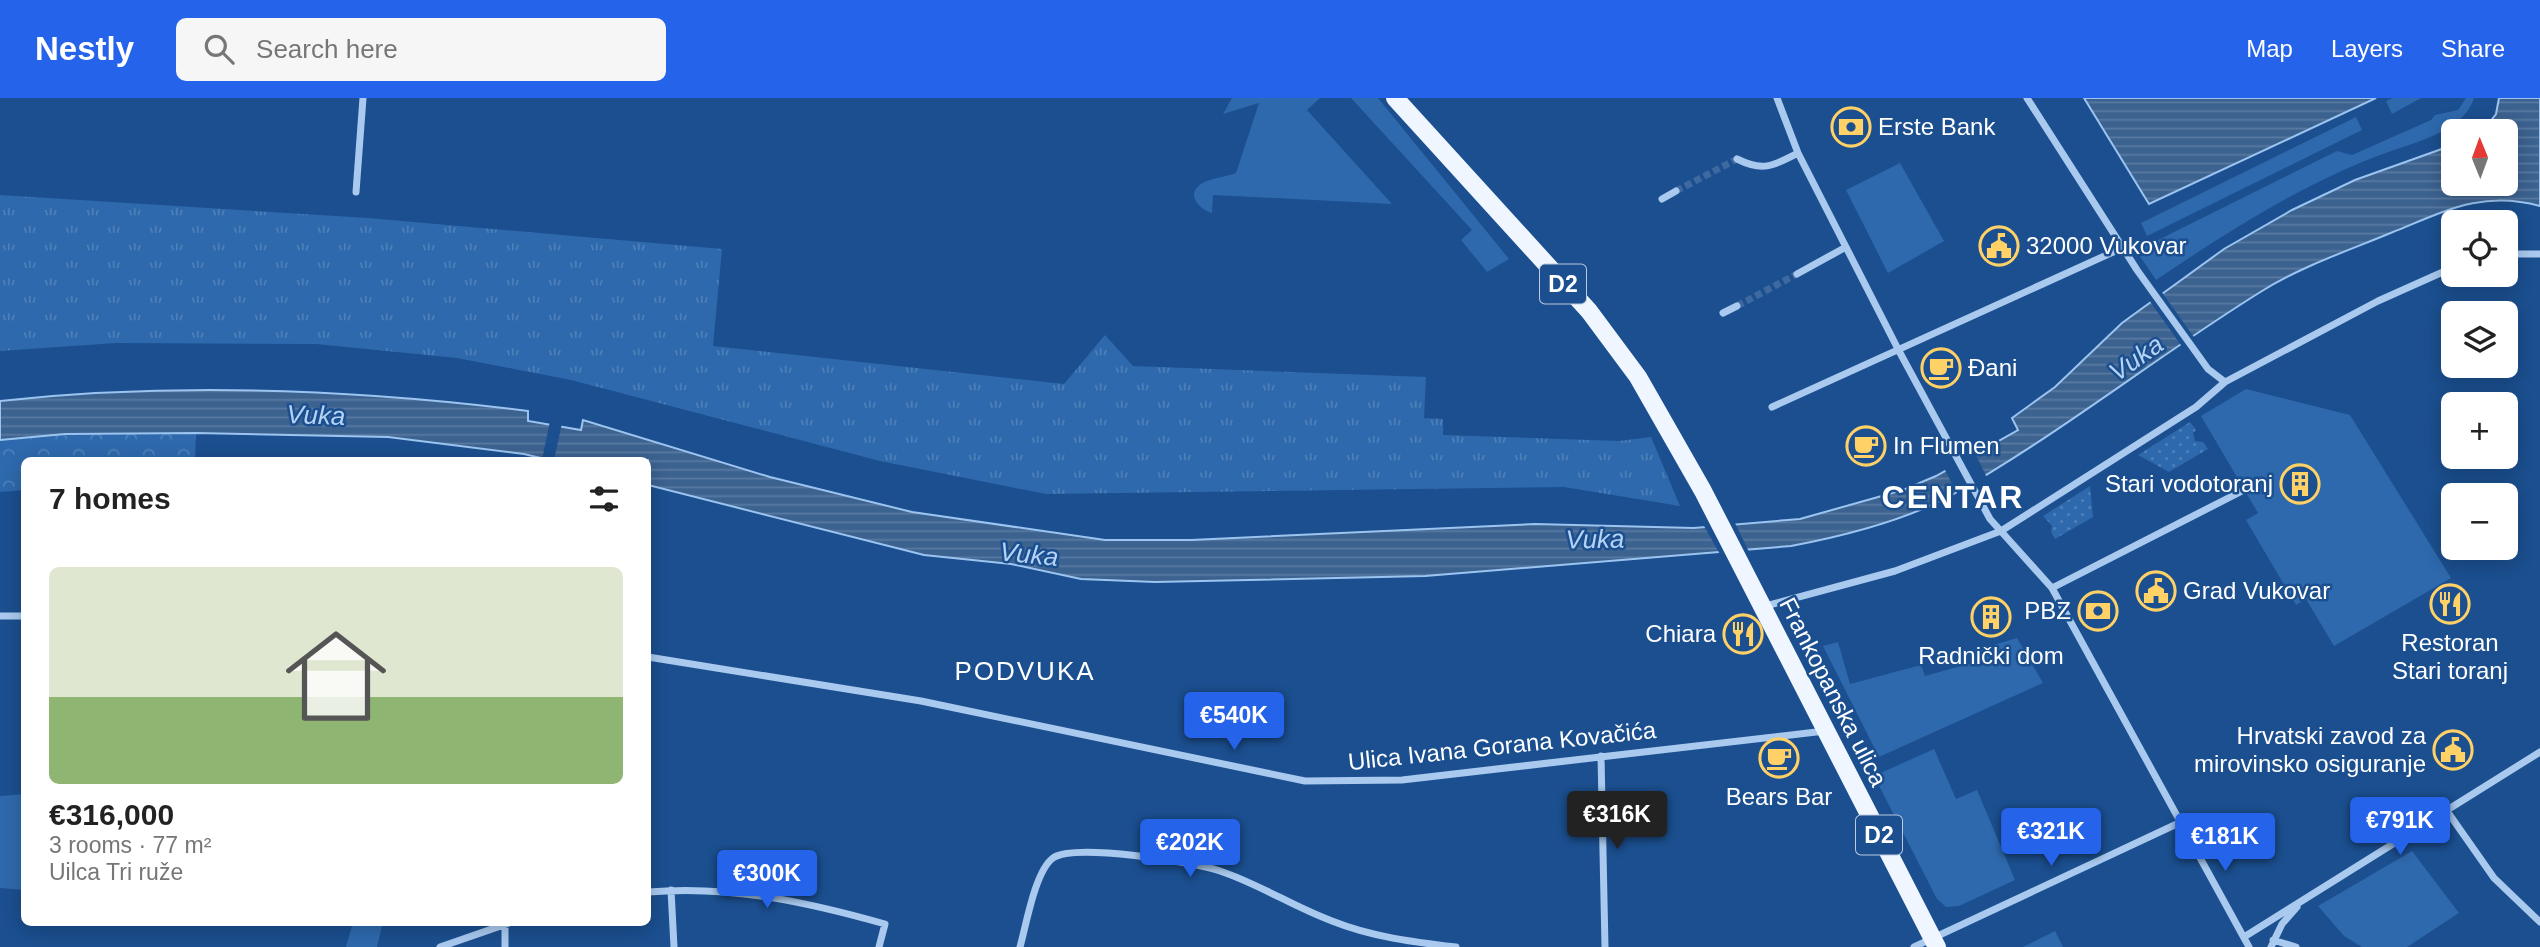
<!DOCTYPE html>
<html lang="en">
<head>
<meta charset="utf-8">
<style>
	body { margin:0; font-family:Arial,sans-serif; background:#f6f6f6; color:#222; height:100vh; display:flex; flex-direction:column; font-size:26px; white-space:nowrap }
	* { box-sizing:border-box; margin:0 }
	p { font-size:23px; color:#767676 }
	.icon { flex:none; width:38px; height:38px; fill:none; stroke:currentColor; stroke-width:2; stroke-linecap:round; stroke-linejoin:round }
	.map { position:relative; flex:1; overflow:hidden }
	.drawer { position:absolute; left:21px; top:359px; width:630px; height:469px; display:flex; flex-direction:column; background:#fff; border-radius:10px; box-shadow:0 4px 18px #0003 }
	.drawer>* { flex:none }
	.needle { width:46px; rotate:359deg }
	.fabs { position:absolute; left:2441px; top:21px; display:grid; gap:14px }
	.fabs a { display:grid; place-items:center; width:77px; height:77px; border-radius:10px; background:#fff; box-shadow:0 4px 18px #0003; font-size:35px }
	.price { position:absolute; translate:-50% -60px; padding:0 16px; border-radius:7px; background:#2563eb; color:#fff; font-size:23px; line-height:46px; filter:drop-shadow(0 2px 4px #0008) }
	.price::after { content:''; position:absolute; left:50%; top:42px; width:21px; height:16px; margin-left:-10px; background:inherit; clip-path:polygon(0 0,100% 0,50% 100%) }
	.price.active { background:#222; color:#fff }
	ul { padding:0; list-style:none }
	li { display:grid; align-content:center; gap:14px; height:371px; padding:0 28px }
	li span { display:grid; place-items:center; height:217px; border-radius:10px; color:#555 }
	li>.icon { margin-inline-start:auto }
	span .icon { width:126px; height:126px; fill:#fffc; stroke-width:1 }
	li b { font-size:30px }
	h2 { display:flex; justify-content:space-between; align-items:center; height:84px; padding:0 28px; font-size:30px }
	header { display:flex; align-items:center; gap:42px; box-sizing:border-box; height:98px; padding:0 35px; background:#2563eb; color:#fff }
	header strong { font-size:33px }
	nav { display:flex; gap:38px; margin-inline-start:auto; font-size:24px }
	.search { width:490px; height:63px; background:#f6f6f6; display:flex; align-items:center; gap:18px; box-sizing:border-box; padding:0 24px; border-radius:10px; color:#767676; font-size:26px }
	.map>svg:first-child { display:block }
</style>
</head>
<body>
<header>
<strong>Nestly</strong>
<div class="search"><svg class="icon" aria-label="search" viewBox="0 0 24 24"><circle cx="10" cy="10" r="6"/><path d="M15 15l6 6"/></svg>Search here</div>
<nav><a>Map</a><a>Layers</a><a>Share</a></nav>
</header>
<div class="map">
<svg width="2540" height="849" viewBox="0 0 2540 849">
	<defs>
		<pattern id="forest-crowns" width="20" height="18" patternUnits="userSpaceOnUse" patternTransform="scale(1.75)"><rect width="20" height="18" fill="#2e69ad"/><path d="M2 6a3 3 0 1 1 6 0M12 15a3 3 0 1 1 6 0" fill="none" stroke="#4d80b9"/></pattern>
		<pattern id="park-tufts" width="24" height="20" patternUnits="userSpaceOnUse" patternTransform="scale(1.75)"><rect width="24" height="20" fill="#2e69ad"/><path d="M3 7l-1-3M5 7V3M7 7l1-3M15 17l-1-3M17 17v-4M19 17l1-3" fill="none" stroke="#4d80b9"/></pattern>
		<pattern id="garden-dots" width="8" height="8" patternUnits="userSpaceOnUse" patternTransform="scale(1.75)"><rect width="8" height="8" fill="#2e69ad"/><path d="M2 2h.1M6 6h.1" fill="none" stroke="#4d80b9" stroke-width="1.8" stroke-linecap="round"/></pattern>
		<pattern id="water-rules" width="6" height="5" patternUnits="userSpaceOnUse" patternTransform="scale(1.75)"><rect width="6" height="5" fill="#3c6290"/><path d="M0 2.5h6" fill="none" stroke="#597aa1"/></pattern>
	</defs>
	<rect width="100%" height="100%" fill="#1b4f8f"/>
	<!-- grass -->
	<path fill="#2e69ad" d="M1232,0H1320L1307,12L1392,106L1213,97L1212,115C1200,112 1185,97 1201,86C1210,80 1226,79 1236,75L1259,5L1223,16Z
		M1351,0H1378L1509,161L1487,174L1461,142L1472,132Z
		M2393,0H2421L2392,16L2386,3Z
		M2466,0H2474C2466,26 2435,38 2412,46C2319,75 2236,128 2156,182L2139,157L2144,149L2337,53L2352,57L2431,22L2435,17L2458,12Z
		M2356,19L2362,32L2147,138L2141,125Z
		M1900,65L1944,143L1888,175L1846,92Z
		M2246,291L2350,317L2451,480L2334,548L2306,501L2296,507L2246,422L2258,415L2201,318Z
		M2017,540L2043,585L1879,659L1823,548L1838,544L1850,586L1921,567L1925,578L1975,564L1973,553Z
		M1934,651L1956,701L1977,692L2015,782L1959,808L1946,809L1937,801L1874,678Z
		M24,696V792L0,790V698Z
		M2412,753L2459,815L2407,849H2362L2344,838L2318,808Z
		M353,824H383L377,849H346Z
		M2055,833L2063,849H2023Z"/>
	<!-- forest -->
	<path fill="url(#forest-crowns)" d="M196,335L195,362H24V392L0,394V342L65,336Z"/>
	<!-- park -->
	<path fill="url(#park-tufts)" d="M0,97L368,120L722,151L713,248L1064,286L1105,237L1133,268L1426,279L1424,320L1443,321V337L1619,343L1651,339L1680,408L1564,389L1046,396L880,363L571,282L457,260L316,246L116,245L0,253Z"/>
	<!-- garden -->
	<path fill="url(#garden-dots)" d="M2190,324L2196,332L2193,335L2195,343L2203,344L2208,351L2169,374L2138,357Z
		M2090,388L2093,419L2055,441L2051,434L2052,428L2043,418Z"/>
	<!-- water -->
	<path fill="url(#water-rules)" stroke="#9cc4f0" stroke-width="2" d="M2084,0H2376L2149,106Z
		M2499,0H2540V108C2483,92 2445,113 2393,134C2350,152 2302,168 2262,193C2157,258 2060,336 1952,397C1904,423 1844,438 1791,448L1425,478L1155,484L1081,481L1011,466L924,457L648,387V362H549L524,356L388,339L196,335L65,336L0,342V303C176,284 352,291 528,313V323L581,332L583,322L770,379L912,414L1105,442H1191L1535,426L1694,430L1800,421L1903,392L1936,378L2018,332L2012,320L2055,289L2122,225L2224,151L2292,112L2355,82L2453,47L2454,86H2506V33H2483L2496,16Z"/>
	<!-- pier -->
	<path fill="#1b4f8f" d="M2161,193L2196,242L2183,250L2149,202Z
		M550,323L562,325L554,362H542Z
		M1974,353L1987,380L1958,397L1944,370Z
		M1735,425L1750,456L1721,458L1703,426Z"/>
	<g fill="none" stroke-linecap="round" stroke-linejoin="round">
		<!-- street-tunnel -->
		<path stroke="#3d69a0" stroke-width="7" stroke-dasharray="7 3.5" stroke-linecap="butt" d="M1676,93L1737,61
			M1737,208L1797,176"/>
		<!-- street -->
		<path stroke="#a9c9ee" stroke-width="7" d="M1777,0L1798,55L1899,253L1990,421L2052,490L2244,392
			M2027,0L2137,172L2208,271L2225,284
			M1737,61C1763,74 1773,68 1798,55
			M356,94L363,0
			M1662,101L1676,93
			M2506,156H2540
			M1797,176L1846,149
			M1723,215L1737,208
			M1772,309L2122,150
			M2052,490L2249,849
			M1762,509L1895,473L2001,433L2196,309L2225,284L2378,203L2454,169
			M0,518H24
			M648,559L921,603L1305,683L1402,682L1825,633
			M1601,658L1605,849
			M2447,713L2494,780L2540,824
			M671,792L674,849
			M648,794C730,787 807,804 885,826L879,849
			M2244,839L2540,654
			M2273,842L2296,849
			M440,849L512,824
			M505,849V827
			M1020,849C1026,828 1035,773 1053,760C1074,745 1194,764 1220,773C1259,786 1294,809 1332,823C1372,839 1413,844 1456,849
			M1914,849L2181,724
			M2271,849L2282,826L2297,809"/>
		<!-- primary -->
		<path stroke="#f0f6ff" stroke-width="18" d="M1395,0L1589,213L1638,279L1703,393L1937,849"/>
	</g>
	<!-- icons -->
	<defs>
		<g id="bank-ring" transform="scale(2.0125)"><circle r="9.5" fill="#1b4f8f" stroke="#ffd166" stroke-width="1.5"/><path d="M-6-4H6V4H-6ZM0-2.3a2.3 2.3 0 1 0 0 4.6a2.3 2.3 0 1 0 0-4.6Z" fill="#ffd166"/></g>
		<g id="civic-ring" transform="scale(2.0125)"><circle r="9.5" fill="#1b4f8f" stroke="#ffd166" stroke-width="1.5"/><path d="M-.6-6.5H3V-4.5H.6V-3L4-1V1h2V6H-6V1h2V-1L-.6-3ZM-1.2 2.5V6h2.4V2.5Z" fill="#ffd166"/></g>
		<g id="cafe-ring" transform="scale(2.0125)"><circle r="9.5" fill="#1b4f8f" stroke="#ffd166" stroke-width="1.5"/><path d="M-5.5-4.5H6V0H3Q3 3.5 0 3.5H-2.5Q-5.5 3.5-5.5 0ZM3-3.2v2h1.7v-2ZM-6 4.5H4V6H-6Z" fill="#ffd166"/></g>
		<g id="building-ring" transform="scale(2.0125)"><circle r="9.5" fill="#1b4f8f" stroke="#ffd166" stroke-width="1.5"/><path d="M-4-6H4V6H1V3H-1V6H-4ZM-2.5-4.3h1.7v1.8h-1.7ZM.8-4.3h1.7v1.8H.8ZM-2.5-1h1.7V.8h-1.7ZM.8-1h1.7V.8H.8Z" fill="#ffd166"/></g>
		<g id="restaurant-ring" transform="scale(2.0125)"><circle r="9.5" fill="#1b4f8f" stroke="#ffd166" stroke-width="1.5"/><path d="M-5-6h1v4h1v-4h1v4h1v-4h1v5L-1.5 .5V6h-2V.5L-5-1ZM5-6V6H3V1.5H1.5Q1.5-4 5-6Z" fill="#ffd166"/></g>
	</defs>
	<g fill-rule="evenodd">
		<use href="#bank-ring" x="1851" y="29"/>
		<use href="#civic-ring" x="1999" y="148"/>
		<use href="#cafe-ring" x="1941" y="270"/>
		<use href="#cafe-ring" x="1866" y="348"/>
		<use href="#building-ring" x="2300" y="386"/>
		<use href="#civic-ring" x="2156" y="493"/>
		<use href="#restaurant-ring" x="2450" y="506"/>
		<use href="#bank-ring" x="2098" y="513"/>
		<use href="#building-ring" x="1991" y="519"/>
		<use href="#restaurant-ring" x="1743" y="536"/>
		<use href="#civic-ring" x="2453" y="652"/>
		<use href="#cafe-ring" x="1779" y="660"/>
	</g>
	<g text-anchor="middle" stroke-width="5" stroke-linejoin="round" paint-order="stroke">
		<!-- shield labels -->
		<g fill="#1b4f8f" stroke="#bbcadd" stroke-width="2">
			<rect x="1540" y="166.5" width="46" height="39" rx="5"/>
			<rect x="1856" y="717.5" width="46" height="39" rx="5"/>
		</g>
		<g font-size="23" font-weight="bold" fill="#fff">
			<text x="1563" y="194">D2</text>
			<text x="1879" y="745">D2</text>
		</g>
		<!-- poi labels -->
		<g font-size="24" fill="#fff" stroke="#1b4f8f" text-anchor="start">
			<text x="1878" y="37">Erste Bank</text>
			<text x="2026" y="156">32000 Vukovar</text>
			<text x="1968" y="278">Đani</text>
			<text x="1893" y="356">In Flumen</text>
			<text x="2273" y="394" text-anchor="end">Stari vodotoranj</text>
			<text x="2183" y="501">Grad Vukovar</text>
			<text x="2071" y="521" text-anchor="end">PBZ</text>
			<text x="1716" y="544" text-anchor="end">Chiara</text>
			<text x="2450" y="553" text-anchor="middle">Restoran<tspan x="2450" dy="28">Stari toranj</tspan></text>
			<text x="1991" y="566" text-anchor="middle">Radnički dom</text>
			<text x="2426" y="646" text-anchor="end">Hrvatski zavod za<tspan x="2426" dy="28">mirovinsko osiguranje</tspan></text>
			<text x="1779" y="707" text-anchor="middle">Bears Bar</text>
		</g>
		<!-- street labels -->
		<g font-size="24" fill="#fff" stroke="#1b4f8f">
			<text transform="translate(1833 594) rotate(63)" y="8">Frankopanska ulica</text>
			<text transform="translate(1502 648) rotate(-6)" y="8">Ulica Ivana Gorana Kovačića</text>
		</g>
		<!-- water labels -->
		<g font-size="26" font-style="italic" fill="#b5d3f5" stroke="#1b4f8f">
			<text transform="translate(2136 260) rotate(-35)" y="9">Vuka</text>
			<text transform="translate(316 317) rotate(2)" y="9">Vuka</text>
			<text transform="translate(1595 441) rotate(-1)" y="9">Vuka</text>
			<text transform="translate(1029 456) rotate(6)" y="9">Vuka</text>
		</g>
		<!-- neighbourhood labels -->
		<g font-size="26" letter-spacing="2" fill="#fff" stroke="#1b4f8f">
			<text x="1025" y="582">PODVUKA</text>
		</g>
		<!-- district labels -->
		<g font-size="32" font-weight="bold" letter-spacing="2" fill="#fff" stroke="#1b4f8f">
			<text x="1953" y="410">CENTAR</text>
		</g>
	</g>
</svg>
<div class="fabs">
<a><svg class="needle" viewBox="-14 -14 28 28"><path d="M0-13l5 13h-10z" fill="#e53935"/><path d="M0 13l5-13h-10z" fill="#767676"/></svg></a>
<a><svg class="icon" aria-label="locate" viewBox="0 0 24 24"><circle cx="12" cy="12" r="6"/><path d="M12 2v4M12 18v4M2 12h4M18 12h4"/></svg></a>
<a><svg class="icon" aria-label="layers" viewBox="0 0 24 24"><path d="M12 4l9 5-9 5-9-5zM3 14l9 5 9-5"/></svg></a>
<a>+</a>
<a>−</a>
</div>
<b class="price" style="left:1234px;top:654px">€540K</b>
<b class="price active" style="left:1617px;top:753px">€316K</b>
<b class="price" style="left:2400px;top:759px">€791K</b>
<b class="price" style="left:2051px;top:770px">€321K</b>
<b class="price" style="left:2225px;top:775px">€181K</b>
<b class="price" style="left:1190px;top:781px">€202K</b>
<b class="price" style="left:767px;top:812px">€300K</b>
<section class="drawer">
<h2>7 homes<svg class="icon" aria-label="filters" viewBox="0 0 24 24"><path d="M4 7h16M4 17h16"/><circle cx="9" cy="7" r="2"/><circle cx="15" cy="17" r="2"/></svg></h2>
<ul>
<li><span style="background:linear-gradient(#dfe7d0 60%,#8fb573 0)"><svg class="icon" aria-label="home" viewBox="0 0 24 24"><path d="M3 11l9-7 9 7M6 9v11h12V9"/></svg></span><div><b>€316,000</b><p>3 rooms · 77 m²</p><p>Uilca Tri ruže</p></div></li>
</ul>
</section>
</div>
</body>
</html>
